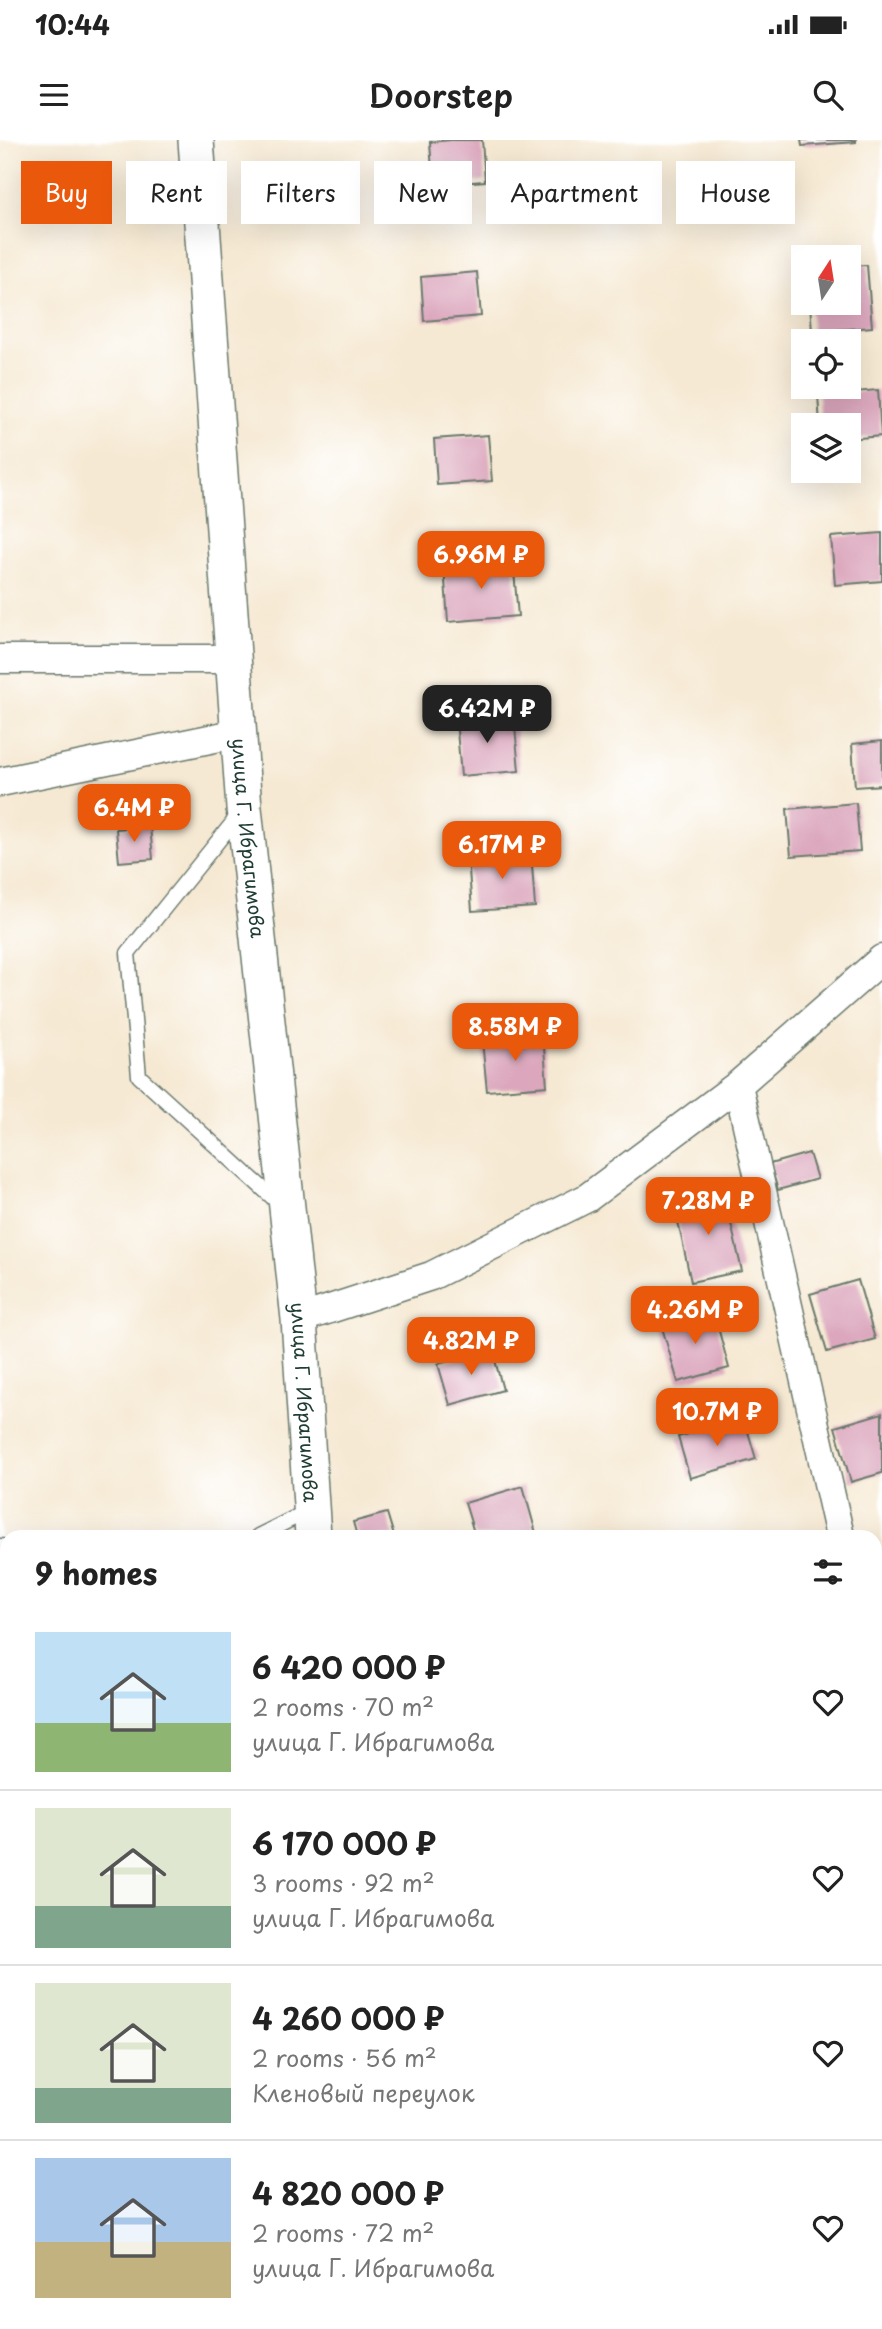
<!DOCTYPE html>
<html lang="en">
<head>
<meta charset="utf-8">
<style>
	body { margin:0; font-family:"Playpen Sans",sans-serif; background:#f2f2f2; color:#222; height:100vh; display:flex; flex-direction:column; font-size:26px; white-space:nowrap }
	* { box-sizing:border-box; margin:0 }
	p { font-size:23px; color:#767676 }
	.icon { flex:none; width:38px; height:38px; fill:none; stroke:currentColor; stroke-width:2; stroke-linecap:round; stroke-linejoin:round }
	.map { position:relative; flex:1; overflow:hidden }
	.panel { position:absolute; left:0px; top:1390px; width:882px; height:800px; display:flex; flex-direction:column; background:#fff; border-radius:21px 21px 0 0; box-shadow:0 7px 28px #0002 }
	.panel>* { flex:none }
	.hud { position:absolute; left:21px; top:21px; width:840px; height:63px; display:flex; gap:14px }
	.needle { width:46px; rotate:12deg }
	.fabs { position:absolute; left:791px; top:105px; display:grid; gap:14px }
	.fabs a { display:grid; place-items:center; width:70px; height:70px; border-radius:0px; background:#fff; box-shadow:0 7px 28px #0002; font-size:35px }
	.price { position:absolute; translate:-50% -60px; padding:0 16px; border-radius:14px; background:#ea580c; color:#fff; font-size:23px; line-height:46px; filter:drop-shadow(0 2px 4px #0008) }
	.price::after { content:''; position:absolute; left:50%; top:42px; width:21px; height:16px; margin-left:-10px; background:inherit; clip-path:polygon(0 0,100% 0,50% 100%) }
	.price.selected { background:#222; color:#fff }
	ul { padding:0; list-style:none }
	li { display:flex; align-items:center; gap:21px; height:175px; padding:0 35px }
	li+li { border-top:2px solid #e0e0e0 }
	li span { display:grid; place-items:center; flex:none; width:196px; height:140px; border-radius:0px; color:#555 }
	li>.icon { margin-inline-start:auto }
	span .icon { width:84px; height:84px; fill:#fffc; stroke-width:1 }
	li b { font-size:30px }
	h2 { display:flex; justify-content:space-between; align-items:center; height:84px; padding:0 35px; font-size:30px }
	.pill { padding:0 24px; border-radius:0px; background:#fff; box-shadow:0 7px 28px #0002; font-size:24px; line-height:63px }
	.pill.selected { background:#ea580c; color:#fff }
	.status { display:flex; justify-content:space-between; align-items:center; height:49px; padding:0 35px; background:#fff; direction:ltr }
	.status svg { height:19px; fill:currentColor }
	header { display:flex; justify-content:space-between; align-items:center; height:91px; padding:0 35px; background:#fff; font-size:32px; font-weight:600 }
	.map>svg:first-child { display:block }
</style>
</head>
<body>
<div class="status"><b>10:44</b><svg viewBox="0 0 49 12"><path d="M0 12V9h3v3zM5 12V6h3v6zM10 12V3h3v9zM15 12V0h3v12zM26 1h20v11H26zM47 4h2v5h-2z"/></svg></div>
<header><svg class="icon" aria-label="menu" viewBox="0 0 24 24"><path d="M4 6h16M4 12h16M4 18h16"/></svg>Doorstep<svg class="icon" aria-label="search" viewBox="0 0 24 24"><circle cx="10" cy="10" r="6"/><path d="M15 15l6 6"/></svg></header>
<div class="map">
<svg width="882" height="2189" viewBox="0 0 882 2189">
	<rect width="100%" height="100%" fill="#fff"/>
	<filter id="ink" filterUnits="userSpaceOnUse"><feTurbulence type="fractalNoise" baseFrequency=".0143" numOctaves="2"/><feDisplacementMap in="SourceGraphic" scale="14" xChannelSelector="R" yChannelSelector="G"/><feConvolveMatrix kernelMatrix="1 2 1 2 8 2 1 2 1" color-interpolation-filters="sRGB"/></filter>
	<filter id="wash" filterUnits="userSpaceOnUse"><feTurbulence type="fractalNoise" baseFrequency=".00686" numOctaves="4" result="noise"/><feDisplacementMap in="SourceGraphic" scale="28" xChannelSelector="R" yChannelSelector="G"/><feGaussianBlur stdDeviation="1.57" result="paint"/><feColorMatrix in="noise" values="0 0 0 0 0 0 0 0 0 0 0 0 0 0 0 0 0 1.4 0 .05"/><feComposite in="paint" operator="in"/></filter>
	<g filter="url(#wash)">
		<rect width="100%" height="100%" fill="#f6e9d3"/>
		<!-- industrial -->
		<path fill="#cfbdce" d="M882,1815V2189H701V2182H875V1817Z"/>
		<g id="blocks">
			<!-- building -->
			<path fill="#dca7bd" d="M451,0H482L485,41L433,45L430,2Z
				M801,0H856V2L802,6Z
				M867,125L872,187L812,192L810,163H849V126Z
				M477,132L481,176L424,181L421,137Z
				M878,250L881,296L849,299V285H820L818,255Z
				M488,295L492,341L437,345L434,299Z
				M882,393V441L835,445L831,397Z
				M513,420L518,476L448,482L444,426Z
				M514,575L519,631L461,636L456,579Z
				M882,601V645L855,647L852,604Z
				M856,663L860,711L791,716L787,669Z
				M150,686L153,719L119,722L116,689Z
				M531,711L535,767L472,771L468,716Z
				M543,895L547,946L487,951L482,900Z
				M809,1013L817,1039L778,1050L770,1024Z
				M724,1053L742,1131L691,1142L674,1063Z
				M858,1140L875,1199L827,1212L810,1154Z
				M713,1169L729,1228L678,1242L661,1184Z
				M492,1209L503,1250L450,1265L438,1224Z
				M882,1273V1333L851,1342L835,1287Z
				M744,1278L756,1319L690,1338L678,1297Z
				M523,1346L536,1393L525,1396H475L465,1363Z
				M387,1373L394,1396H357L353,1382Z
				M882,1905V1965L875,1967V1907Z"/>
		</g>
	</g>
	<g filter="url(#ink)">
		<use href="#blocks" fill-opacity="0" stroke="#6a796c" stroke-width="2"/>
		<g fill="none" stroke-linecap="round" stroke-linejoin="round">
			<!-- service casing -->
			<g stroke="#6a796c" stroke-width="17">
				<path id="service" d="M239,675L128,813L139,936L282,1066
					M258,1396L310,1370
					M0,1406L7,1407"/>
			</g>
			<!-- minor casing -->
			<g stroke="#6a796c" stroke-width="31">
				<path id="minor" d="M0,519H233
					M0,642L239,593
					M738,945L840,1396
					M299,1179L431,1136L587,1058L738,945L882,819
					M875,1549L882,1580"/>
			</g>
			<!-- tertiary casing -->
			<g stroke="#6a796c" stroke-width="38">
				<g id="tertiary">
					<path id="s1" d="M196,0L244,668L299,1179L313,1396"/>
				</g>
			</g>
			<!-- secondary casing -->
			<g stroke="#6a796c" stroke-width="41">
				<path id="secondary" d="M0,1918L7,1914
					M0,1963L7,1962"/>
			</g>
			<!-- trunk casing -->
			<g stroke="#6a796c" stroke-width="41">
				<path id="trunk" d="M875,1688L882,1686
					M259,2182L261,2189
					M302,2189L306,2182"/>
			</g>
			<!-- service -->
			<use href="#service" stroke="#fff" stroke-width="14"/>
			<!-- minor -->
			<use href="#minor" stroke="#fff" stroke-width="28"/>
			<!-- tertiary -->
			<use href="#tertiary" stroke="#fff" stroke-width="35"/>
			<!-- secondary -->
			<use href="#secondary" stroke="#fff" stroke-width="38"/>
			<!-- trunk -->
			<use href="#trunk" stroke="#fff" stroke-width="38"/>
		</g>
	</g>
	<g text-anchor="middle" stroke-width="5" stroke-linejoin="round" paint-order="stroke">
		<!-- street labels -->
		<g font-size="19" fill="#1f3d34" stroke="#fff">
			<text dy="7" stroke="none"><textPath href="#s1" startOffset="700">улица Г. Ибрагимова</textPath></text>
			<text dy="7" stroke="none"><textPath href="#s1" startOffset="1267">улица Г. Ибрагимова</textPath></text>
		</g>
	</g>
</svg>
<div class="fabs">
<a><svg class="needle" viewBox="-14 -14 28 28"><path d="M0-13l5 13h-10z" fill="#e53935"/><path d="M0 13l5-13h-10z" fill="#767676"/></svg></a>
<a><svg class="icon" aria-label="locate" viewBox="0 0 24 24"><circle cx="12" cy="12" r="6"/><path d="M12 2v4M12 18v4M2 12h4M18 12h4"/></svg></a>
<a><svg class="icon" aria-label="layers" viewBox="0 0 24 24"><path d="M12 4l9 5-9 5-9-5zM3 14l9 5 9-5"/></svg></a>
</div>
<b class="price" style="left:481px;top:451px">6.96M ₽</b>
<b class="price selected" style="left:487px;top:605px">6.42M ₽</b>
<b class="price" style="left:134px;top:704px">6.4M ₽</b>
<b class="price" style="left:502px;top:741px">6.17M ₽</b>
<b class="price" style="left:515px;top:923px">8.58M ₽</b>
<b class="price" style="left:708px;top:1097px">7.28M ₽</b>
<b class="price" style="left:695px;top:1206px">4.26M ₽</b>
<b class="price" style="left:471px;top:1237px">4.82M ₽</b>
<b class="price" style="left:717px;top:1308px">10.7M ₽</b>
<div class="hud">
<a class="pill selected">Buy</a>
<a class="pill">Rent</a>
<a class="pill">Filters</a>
<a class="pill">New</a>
<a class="pill">Apartment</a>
<a class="pill">House</a>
</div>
<section class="panel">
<h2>9 homes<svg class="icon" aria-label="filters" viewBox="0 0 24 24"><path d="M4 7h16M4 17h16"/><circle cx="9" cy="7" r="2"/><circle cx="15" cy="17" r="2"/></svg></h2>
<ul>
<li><span style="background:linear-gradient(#bfe0f5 65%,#8fb573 0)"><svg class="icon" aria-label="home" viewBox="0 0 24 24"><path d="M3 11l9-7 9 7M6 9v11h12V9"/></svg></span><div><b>6 420 000 ₽</b><p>2 rooms · 70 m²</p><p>улица Г. Ибрагимова</p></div><svg class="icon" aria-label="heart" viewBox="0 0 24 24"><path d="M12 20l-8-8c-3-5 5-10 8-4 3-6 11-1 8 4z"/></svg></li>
<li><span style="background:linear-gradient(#dfe7d0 70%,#7fa58c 0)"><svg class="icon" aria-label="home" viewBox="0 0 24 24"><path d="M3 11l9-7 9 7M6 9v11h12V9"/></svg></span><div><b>6 170 000 ₽</b><p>3 rooms · 92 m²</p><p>улица Г. Ибрагимова</p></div><svg class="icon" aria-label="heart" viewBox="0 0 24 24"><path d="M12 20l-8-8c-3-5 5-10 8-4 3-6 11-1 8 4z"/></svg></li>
<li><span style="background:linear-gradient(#dfe7d0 75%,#7fa58c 0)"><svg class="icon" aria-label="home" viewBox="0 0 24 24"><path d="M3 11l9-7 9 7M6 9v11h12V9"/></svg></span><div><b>4 260 000 ₽</b><p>2 rooms · 56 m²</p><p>Кленовый переулок</p></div><svg class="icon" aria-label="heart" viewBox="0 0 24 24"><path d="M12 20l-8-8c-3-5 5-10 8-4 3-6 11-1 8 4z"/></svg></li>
<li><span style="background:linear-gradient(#a9c7e8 60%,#c2b280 0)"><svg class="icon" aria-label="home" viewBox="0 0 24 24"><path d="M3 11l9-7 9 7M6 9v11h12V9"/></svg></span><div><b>4 820 000 ₽</b><p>2 rooms · 72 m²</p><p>улица Г. Ибрагимова</p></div><svg class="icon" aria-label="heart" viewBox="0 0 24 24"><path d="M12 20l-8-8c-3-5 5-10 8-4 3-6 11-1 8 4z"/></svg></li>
</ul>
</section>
</div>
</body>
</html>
